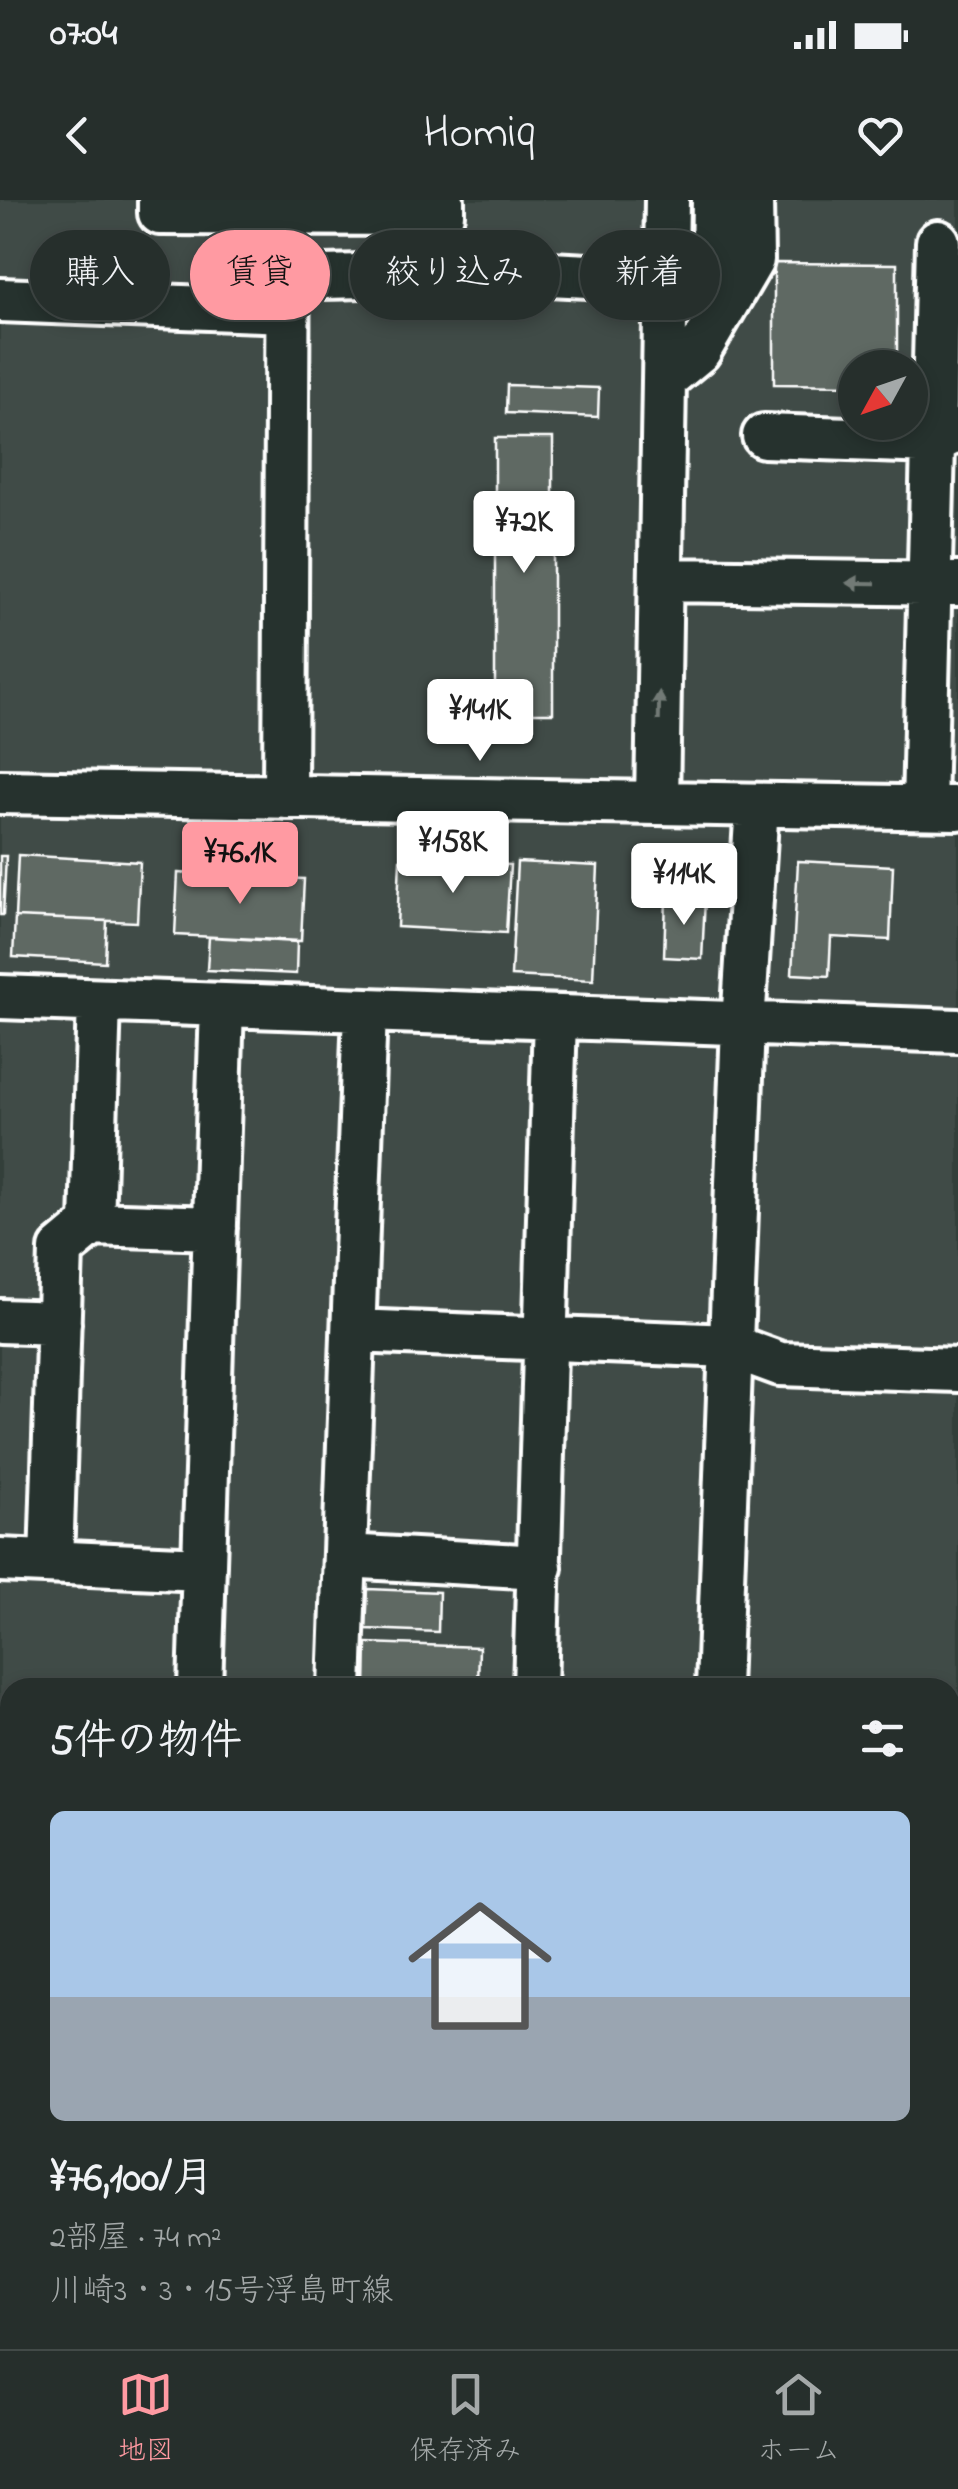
<!DOCTYPE html>
<html lang="ja">
<head>
<meta charset="utf-8">
<style>
	body { margin:0; font-family:"Indie Flower","Klee One",sans-serif; background:#323b38; color:#f1f3f6; height:100vh; display:flex; flex-direction:column; font-size:38px; white-space:nowrap }
	* { box-sizing:border-box; margin:0 }
	p { font-size:32px; color:#a4a9a9 }
	.icon { flex:none; width:55px; height:55px; fill:none; stroke:currentColor; stroke-width:2; stroke-linecap:round; stroke-linejoin:round }
	.map { position:relative; flex:1; overflow:hidden }
	.details { position:absolute; left:0px; top:1478px; width:960px; height:672px; display:flex; flex-direction:column; background:#262f2c; border-radius:30px 30px 0 0; box-shadow:0 5px 15px #0003,0 0 0 2px #424a48 }
	.details>* { flex:none }
	.hud { position:absolute; left:30px; top:30px; width:900px; height:90px; display:flex; gap:20px }
	.needle { width:65px; rotate:230deg }
	.buttons { position:absolute; left:838px; top:150px; display:grid; gap:20px }
	.buttons a { display:grid; place-items:center; width:90px; height:90px; border-radius:50%; background:#262f2c; box-shadow:0 5px 15px #0003,0 0 0 2px #424a48; font-size:50px }
	.price { position:absolute; translate:-50% -85px; padding:0 22px; border-radius:10px; background:#fff; color:#222; font-size:32px; line-height:65px; filter:drop-shadow(0 2px 5px #0008) }
	.price::after { content:''; position:absolute; left:50%; top:60px; width:30px; height:22px; margin-left:-15px; background:inherit; clip-path:polygon(0 0,100% 0,50% 100%) }
	.price.current { background:#ff9aa2; color:#111 }
	ul { padding:0; list-style:none }
	li { display:grid; align-content:center; gap:20px; height:530px; padding:0 50px }
	li+li { border-top:2px solid #424a48 }
	li span { display:grid; place-items:center; height:310px; border-radius:15px; color:#555 }
	li>.icon { margin-inline-start:auto }
	span .icon { width:180px; height:180px; fill:#fffc; stroke-width:1 }
	li b { font-size:42px }
	h2 { display:flex; justify-content:space-between; align-items:center; height:120px; padding:0 50px; font-size:42px }
	.tag { padding:0 35px; border-radius:45px; background:#262f2c; box-shadow:0 5px 15px #0003,0 0 0 2px #424a48; font-size:35px; line-height:90px }
	.tag.current { background:#ff9aa2; color:#111 }
	.status { display:flex; justify-content:space-between; align-items:center; height:70px; padding:0 50px; background:#262f2c; direction:ltr }
	.status svg { height:28px; fill:currentColor }
	header { display:flex; justify-content:space-between; align-items:center; height:130px; padding:0 50px; background:#262f2c; font-size:45px; font-weight:600 }
	.menu { display:flex; justify-content:space-around; align-items:center; height:140px; border-top:2px solid #424a48; background:#262f2c; font-size:28px; color:#a4a9a9 }
	.menu a { display:grid; justify-items:center; gap:5px }
	.menu .current { color:#ff9aa2 }
	.map>svg:first-child { display:block }
</style>
</head>
<body>
<div class="status"><b>07:04</b><svg viewBox="0 0 49 12"><path d="M0 12V9h3v3zM5 12V6h3v6zM10 12V3h3v9zM15 12V0h3v12zM26 1h20v11H26zM47 4h2v5h-2z"/></svg></div>
<header><svg class="icon" aria-label="back" viewBox="0 0 24 24"><path d="M15 5l-7 7 7 7"/></svg>Homiq<svg class="icon" aria-label="heart" viewBox="0 0 24 24"><path d="M12 20l-8-8c-3-5 5-10 8-4 3-6 11-1 8 4z"/></svg></header>
<div class="map">
<svg width="958" height="2149" viewBox="0 0 958 2149">
	<rect width="100%" height="100%" fill="#333f3a"/>
	<filter id="ink" filterUnits="userSpaceOnUse"><feTurbulence type="fractalNoise" baseFrequency=".01" numOctaves="2"/><feDisplacementMap in="SourceGraphic" scale="20" xChannelSelector="R" yChannelSelector="G"/><feConvolveMatrix kernelMatrix="1 2 1 2 8 2 1 2 1" color-interpolation-filters="sRGB"/></filter>
	<g filter="url(#ink)">
		<!-- built -->
		<path fill="#404c47" fill-rule="evenodd" d="M0,0H958V2149H0ZM855,168H910V222H855ZM10,1488H950V2140H10Z"/>
		<!-- building -->
		<path fill="#5f6964" stroke="#fff" stroke-width="2.5" d="M774,63L897,64V168H855V185L774,184Z
			M507,185L599,188L598,217L506,213Z
			M495,238H553V513H495Z
			M18,655L140,662L137,722L15,717Z
			M0,656H6L3,715H0Z
			M400,660L510,665L506,733L397,727Z
			M798,661L893,666L890,740L831,737L829,776L792,774Z
			M517,662L598,666L593,780L511,776Z
			M178,673L304,679L301,741L175,735Z
			M666,698L705,699L702,759L664,757Z
			M15,717L107,721L105,762L13,757Z
			M209,737L297,742L296,774L207,770Z
			M368,1389L439,1392L438,1432L366,1429Z
			M367,1443L479,1447L478,1488H366Z"/>
		<g fill="none" stroke-linecap="round" stroke-linejoin="round">
			<!-- minor casing -->
			<g stroke="#fff" stroke-width="50">
				<path id="minor" d="M160,0V13L442,14V0
					M287,78L512,72L626,78L666,84L713,60L714,0
					M0,100L287,111
					M664,180L699,151L752,60L751,0
					M764,236L933,242L956,231
					M661,380L958,384
					M0,592L958,608
					M285,597L288,13
					M657,603L667,0
					M924,607L938,42
					M0,797L958,831
					M92,1024L99,801
					M0,1121L59,1123
					M354,1131L731,1146L780,1164L958,1170
					M345,1356L540,1367
					M0,1360L203,1369
					M51,1362L61,1050L92,1024L215,1028
					M200,1488L222,805
					M340,1488L365,811
					M535,1488L555,817
					M718,1488L743,824L757,605
					M0,1595H10
					M950,1699H958
					M0,2078H10
					M713,2140L717,2144L819,2149"/>
			</g>
			<!-- minor -->
			<use href="#minor" stroke="#26332d" stroke-width="42"/>
		</g>
		<!-- one-way arrows -->
		<defs><path id="oneway-solid" d="M-6-.8H1V-3.2L6.5 0L1 3.2V.8H-6Z" transform="scale(2.5)"/></defs>
		<g fill="#727a76">
			<use href="#oneway-solid" transform="translate(861 383) rotate(-179)"/>
			<use href="#oneway-solid" transform="translate(659 506) rotate(-89)"/>
		</g>
	</g>
</svg>
<div class="buttons">
<a><svg class="needle" viewBox="-14 -14 28 28"><path d="M0-13l5 13h-10z" fill="#e53935"/><path d="M0 13l5-13h-10z" fill="#a4a9a9"/></svg></a>
</div>
<b class="price" style="left:524px;top:376px">¥72K</b>
<b class="price" style="left:480px;top:564px">¥141K</b>
<b class="price" style="left:453px;top:696px">¥158K</b>
<b class="price current" style="left:240px;top:707px">¥76.1K</b>
<b class="price" style="left:684px;top:728px">¥114K</b>
<div class="hud">
<a class="tag">購入</a>
<a class="tag current">賃貸</a>
<a class="tag">絞り込み</a>
<a class="tag">新着</a>
</div>
<section class="details">
<h2>5件の物件<svg class="icon" aria-label="filters" viewBox="0 0 24 24"><path d="M4 7h16M4 17h16"/><circle cx="9" cy="7" r="2"/><circle cx="15" cy="17" r="2"/></svg></h2>
<ul>
<li><span style="background:linear-gradient(#a9c7e8 60%,#9aa5b1 0)"><svg class="icon" aria-label="home" viewBox="0 0 24 24"><path d="M3 11l9-7 9 7M6 9v11h12V9"/></svg></span><div><b>¥76,100/月</b><p>2部屋 · 74 m²</p><p>川崎3・3・15号浮島町線</p></div></li>
</ul>
</section>
</div>
<nav class="menu">
<a class="current"><svg class="icon" aria-label="map" viewBox="0 0 24 24"><path d="M3 6l6-2 6 2 6-2v14l-6 2-6-2-6 2zM9 4v14M15 6v14"/></svg>地図</a>
<a><svg class="icon" aria-label="saved" viewBox="0 0 24 24"><path d="M7 4h10v16l-5-4-5 4z"/></svg>保存済み</a>
<a><svg class="icon" aria-label="home" viewBox="0 0 24 24"><path d="M3 11l9-7 9 7M6 9v11h12V9"/></svg>ホーム</a>
</nav>
</body>
</html>
